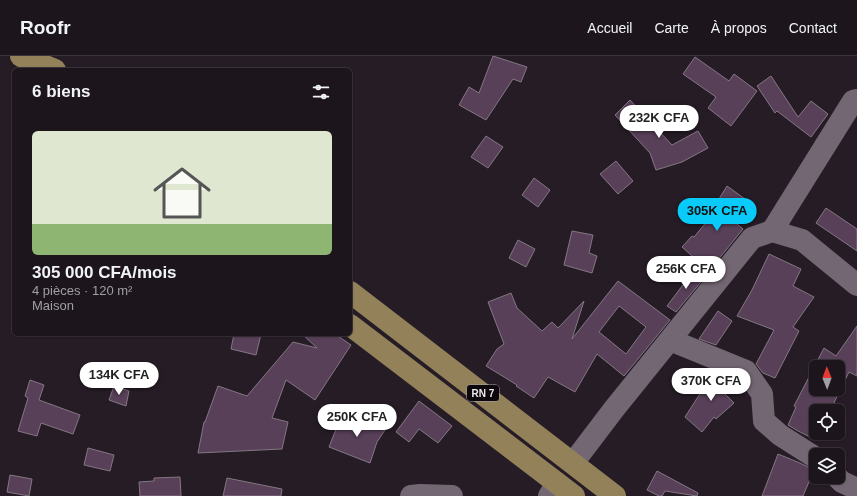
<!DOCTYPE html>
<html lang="fr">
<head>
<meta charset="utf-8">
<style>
	body { margin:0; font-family:Helvetica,sans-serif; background:#292229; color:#f1f3f6; height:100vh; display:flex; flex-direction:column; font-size:15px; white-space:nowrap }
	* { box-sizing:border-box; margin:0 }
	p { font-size:13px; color:#a09fa3 }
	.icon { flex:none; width:22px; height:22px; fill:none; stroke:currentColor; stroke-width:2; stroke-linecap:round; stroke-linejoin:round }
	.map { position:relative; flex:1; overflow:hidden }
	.details { position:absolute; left:12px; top:12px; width:340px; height:268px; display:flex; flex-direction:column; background:#1c151c; border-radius:6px; box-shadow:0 1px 3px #0004,0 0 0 1px #3a343b }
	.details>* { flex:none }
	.needle { width:26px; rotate:359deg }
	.buttons { position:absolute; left:809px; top:304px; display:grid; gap:8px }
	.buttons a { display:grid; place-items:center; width:36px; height:36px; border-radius:6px; background:#1c151c; box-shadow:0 1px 3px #0004,0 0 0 1px #3a343b; font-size:20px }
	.price { position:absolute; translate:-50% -34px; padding:0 9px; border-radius:14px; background:#fff; color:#222; font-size:13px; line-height:26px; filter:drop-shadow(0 1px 2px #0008) }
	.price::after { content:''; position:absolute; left:50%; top:24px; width:12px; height:9px; margin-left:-6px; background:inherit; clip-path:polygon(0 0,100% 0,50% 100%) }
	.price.current { background:#08cbf9; color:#111 }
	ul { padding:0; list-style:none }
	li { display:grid; align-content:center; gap:8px; height:212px; padding:0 20px }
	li+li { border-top:1px solid #3a343b }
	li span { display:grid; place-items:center; height:124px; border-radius:6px; color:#555 }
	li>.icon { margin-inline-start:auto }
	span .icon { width:72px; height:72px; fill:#fffc; stroke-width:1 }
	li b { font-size:17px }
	h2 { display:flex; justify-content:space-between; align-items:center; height:48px; padding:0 20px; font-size:17px }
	header { display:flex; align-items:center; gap:24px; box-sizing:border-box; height:56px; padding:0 20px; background:#1c151c; border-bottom:1px solid #3a343b }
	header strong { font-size:19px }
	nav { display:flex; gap:22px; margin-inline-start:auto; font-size:14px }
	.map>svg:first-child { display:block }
</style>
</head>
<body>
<header>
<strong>Roofr</strong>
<nav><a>Accueil</a><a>Carte</a><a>À propos</a><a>Contact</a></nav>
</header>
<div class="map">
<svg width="857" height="440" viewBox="0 0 857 440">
	<rect width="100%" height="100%" fill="#261c26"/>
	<!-- building -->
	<path fill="#594059" stroke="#837783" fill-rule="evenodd" d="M493,0L527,11L521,26L513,23L486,64L459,49L469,31L479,37Z
		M695,1L729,25L734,18L757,35L731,70L708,52L716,41L683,18Z
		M771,20L798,61L811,45L828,58L811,81L777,55L775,57L757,30Z
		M630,44L672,89L698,75L708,92L682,106L656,114L650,97L615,59Z
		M486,80L503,91L488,112L471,101Z
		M616,105L633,125L618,138L600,118Z
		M534,122L550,134L538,151L522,139Z
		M727,130L745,143L731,163L743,173L709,215L682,191L692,180L694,181L723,146L719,143Z
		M826,152L857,173V195L816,167Z
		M572,175L593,179L589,197L597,200L592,217L564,209Z
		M518,184L535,193L526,211L509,202Z
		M769,198L801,213L793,230L814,241L793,271L799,275L775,322L763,317L756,308L774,274L737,260L752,234Z
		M695,213L705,221L676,256L667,250Z
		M618,225L670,264L624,320L597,298L575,336L548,321L534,342L516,330L517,329L486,310L497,293L504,288L488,246L511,237L517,252L542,275L552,266L558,272L584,245L572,283ZM619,250L646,271L626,298L599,276Z
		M718,255L732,265L716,289L699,283Z
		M857,270V320L849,316L830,355H816V377H820L816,384L798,375L788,369L796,351L794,350L824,292L836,300ZM816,311H838V333H816Z
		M234,278H261L256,299L231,293Z
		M302,278H335L351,289L315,344L286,324L272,362L288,366L282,393L198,397L204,366H205L218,330L247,340L293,286L317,292Z
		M714,316L733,323L724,337L734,347L716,363L714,361L702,376L685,361Z
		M30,324L44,329L39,344L80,359L73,378L41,367L37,380L18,375L28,342L25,340Z
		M114,330L129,335L126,350L109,344Z
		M419,345L452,370L438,387L419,373L409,386L396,376Z
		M342,358L387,371L377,386L370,407L329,391Z
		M88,392L114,399L110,415L84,409Z
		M778,398L800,407L814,414L803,440H762Z
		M657,415L698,437L697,440L665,435L662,440H659L647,434Z
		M10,419L32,423L29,440L7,436Z
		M180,421L181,440H140L139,426L154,425V422Z
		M227,422L282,433L281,440H223Z"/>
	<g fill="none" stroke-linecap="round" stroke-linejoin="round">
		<!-- minor -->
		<path stroke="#736773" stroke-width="22" d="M772,175L853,45L857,44
			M670,284L746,315L762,338L764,365L780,379L816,402
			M573,407L614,353L752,182L772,175L802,184L857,229
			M837,421L842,426L857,433
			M411,440L420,439L452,440
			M549,440L557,427"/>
		<!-- major -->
		<path stroke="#938159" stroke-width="22" d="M21,0L55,14
			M350,236L615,440
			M350,269L574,440"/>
	</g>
	<g text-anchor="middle" stroke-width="3.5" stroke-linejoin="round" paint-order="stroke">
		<!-- shield labels -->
		<rect fill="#0c080c" stroke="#aba6ab" stroke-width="1" x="467" y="329" width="32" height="16" rx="3"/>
		<g font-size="10" font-weight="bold" fill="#efe9ef">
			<text x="483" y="341">RN 7</text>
		</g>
	</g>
</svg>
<div class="buttons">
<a><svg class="needle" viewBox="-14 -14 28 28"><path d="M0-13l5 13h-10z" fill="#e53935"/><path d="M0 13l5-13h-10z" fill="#a09fa3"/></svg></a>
<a><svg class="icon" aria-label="locate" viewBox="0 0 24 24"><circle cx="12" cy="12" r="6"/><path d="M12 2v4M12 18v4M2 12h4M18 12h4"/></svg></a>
<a><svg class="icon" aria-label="layers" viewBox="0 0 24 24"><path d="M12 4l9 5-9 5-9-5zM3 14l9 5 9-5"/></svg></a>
</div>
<b class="price" style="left:659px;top:83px">232K CFA</b>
<b class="price current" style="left:717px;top:176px">305K CFA</b>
<b class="price" style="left:686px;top:234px">256K CFA</b>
<b class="price" style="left:119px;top:340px">134K CFA</b>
<b class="price" style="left:711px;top:346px">370K CFA</b>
<b class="price" style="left:357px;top:382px">250K CFA</b>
<section class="details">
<h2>6 biens<svg class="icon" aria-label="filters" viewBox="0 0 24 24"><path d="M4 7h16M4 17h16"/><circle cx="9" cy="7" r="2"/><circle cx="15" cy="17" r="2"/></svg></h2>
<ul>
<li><span style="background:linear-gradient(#dfe7d0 75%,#8fb573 0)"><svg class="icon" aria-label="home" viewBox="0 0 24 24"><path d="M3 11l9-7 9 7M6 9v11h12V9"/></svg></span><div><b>305 000 CFA/mois</b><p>4 pièces · 120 m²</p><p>Maison</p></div></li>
</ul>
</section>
</div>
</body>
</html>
